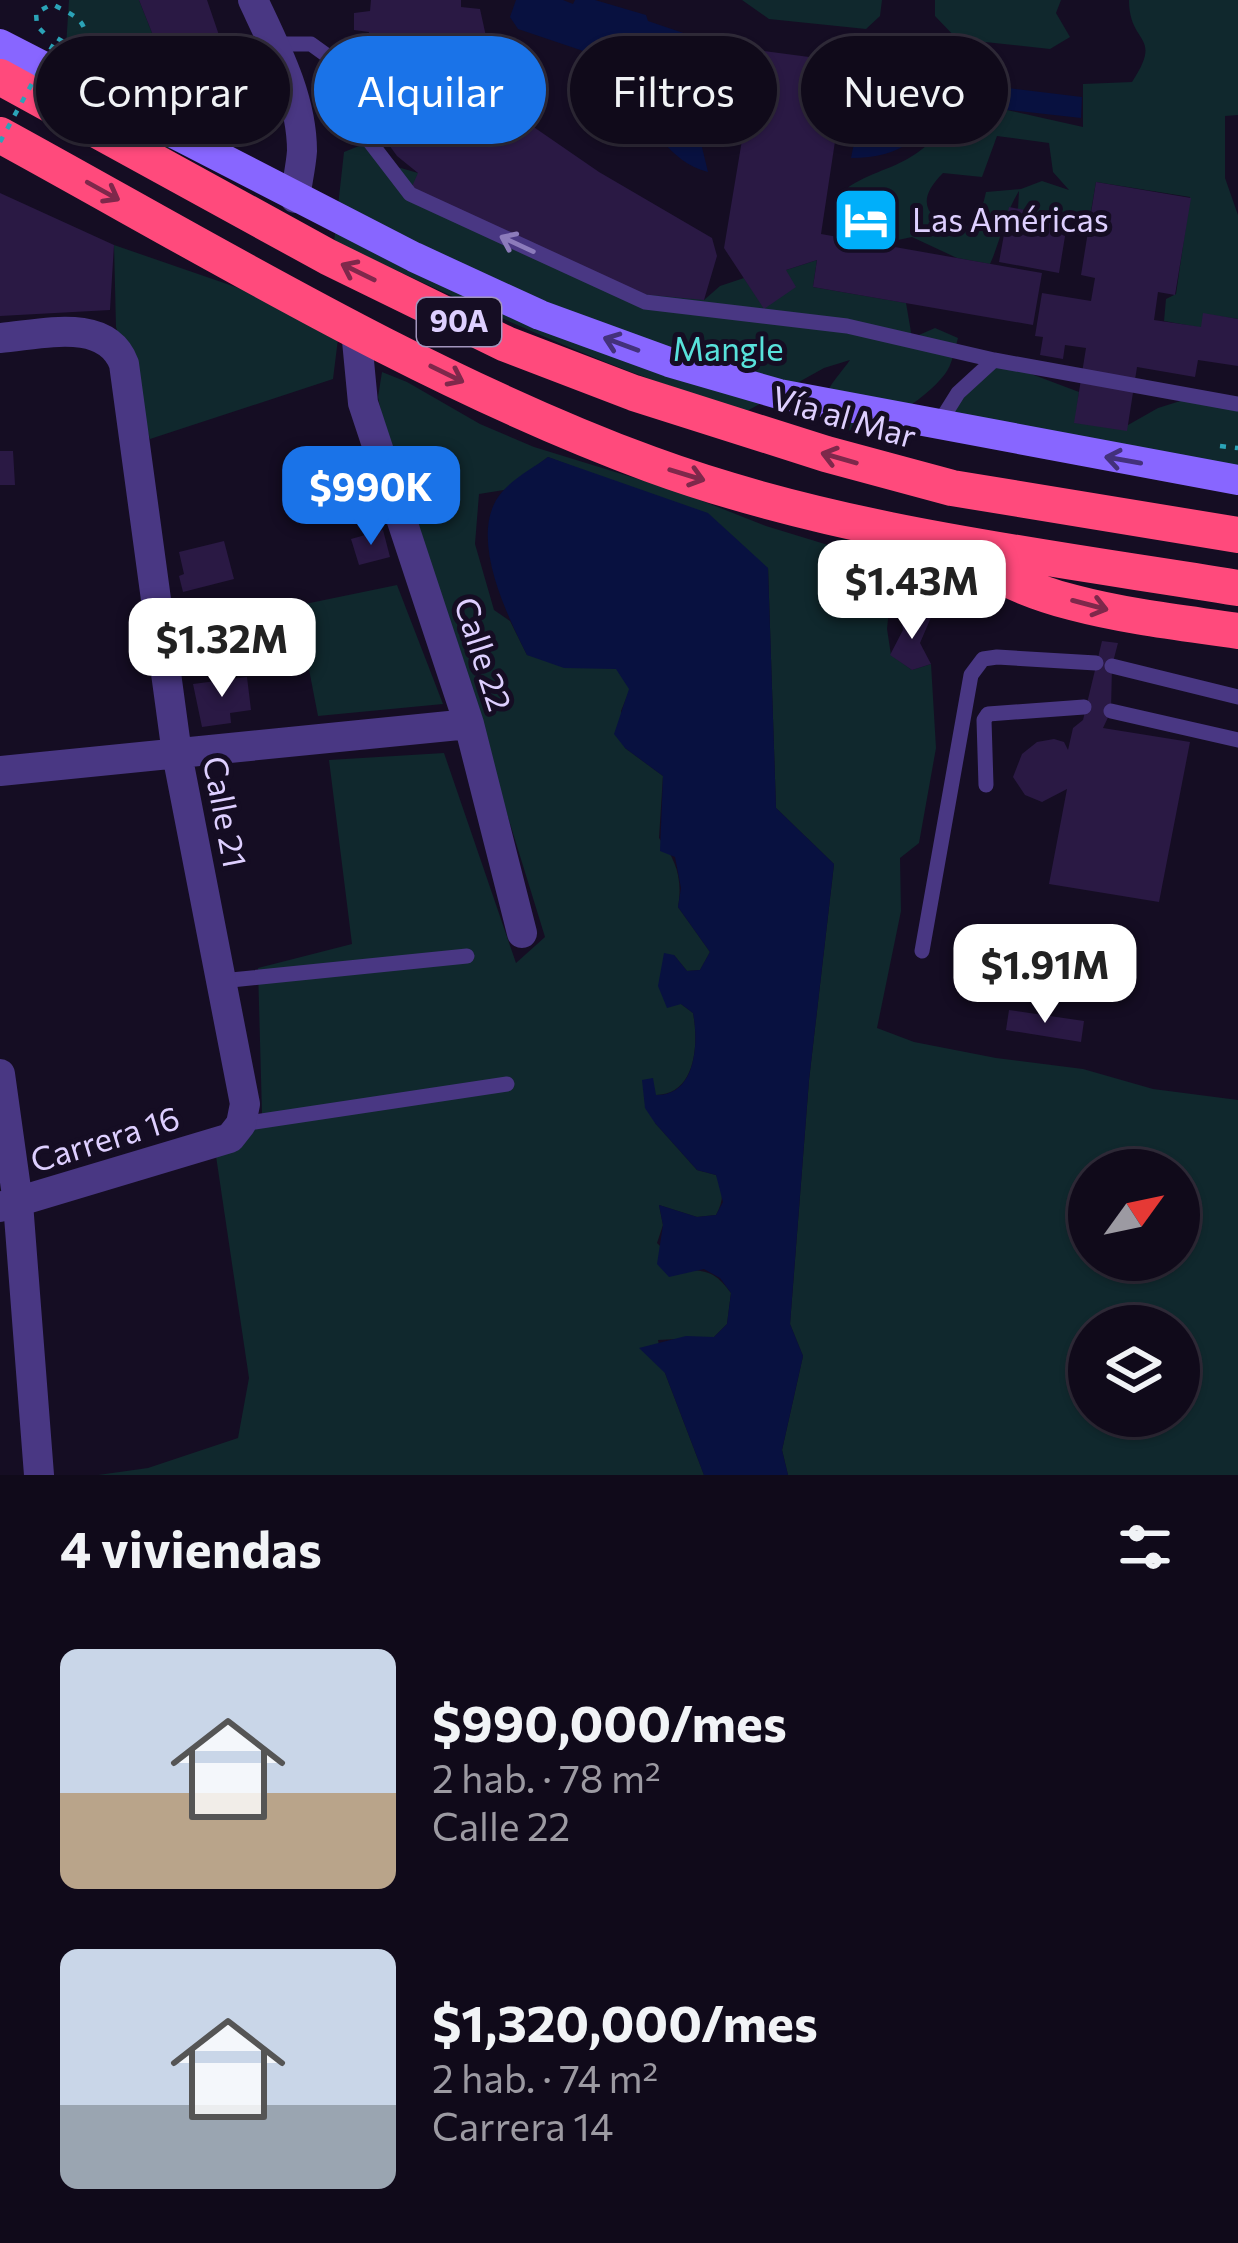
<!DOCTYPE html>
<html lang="es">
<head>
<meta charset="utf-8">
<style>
	body { margin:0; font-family:Commissioner,sans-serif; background:#1e1827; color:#f1f3f6; height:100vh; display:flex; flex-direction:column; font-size:45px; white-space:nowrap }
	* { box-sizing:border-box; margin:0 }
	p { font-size:39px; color:#9c9aa2 }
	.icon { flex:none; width:66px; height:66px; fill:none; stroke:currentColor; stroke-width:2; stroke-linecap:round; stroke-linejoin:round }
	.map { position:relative; height:1475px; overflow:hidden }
	.side { display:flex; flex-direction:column; background:#100a1a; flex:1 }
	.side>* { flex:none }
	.banner { position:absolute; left:36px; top:36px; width:1167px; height:108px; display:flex; gap:24px }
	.needle { width:78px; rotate:57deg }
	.buttons { position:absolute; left:1068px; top:1149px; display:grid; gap:24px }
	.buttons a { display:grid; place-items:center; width:132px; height:132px; border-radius:50%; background:#100a1a; box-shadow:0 3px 9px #0004,0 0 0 3px #302b39; font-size:60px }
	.price { position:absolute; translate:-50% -102px; padding:0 27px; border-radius:24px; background:#fff; color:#222; font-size:39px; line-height:78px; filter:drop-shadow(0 3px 6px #0008) }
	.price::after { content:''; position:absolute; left:50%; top:72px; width:36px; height:27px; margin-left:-18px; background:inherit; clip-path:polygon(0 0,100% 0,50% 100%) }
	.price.selected { background:#1a73e8; color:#fff }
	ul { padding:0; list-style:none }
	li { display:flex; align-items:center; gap:36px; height:300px; padding:0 60px }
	li span { display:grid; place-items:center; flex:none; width:336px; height:240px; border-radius:18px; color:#555 }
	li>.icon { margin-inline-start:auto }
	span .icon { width:144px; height:144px; fill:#fffc; stroke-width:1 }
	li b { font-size:51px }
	h2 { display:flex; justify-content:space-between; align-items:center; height:144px; padding:0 60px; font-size:51px }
	.pill { padding:0 42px; border-radius:54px; background:#100a1a; box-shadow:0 3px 9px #0004,0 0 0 3px #302b39; font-size:42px; line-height:108px }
	.pill.selected { background:#1a73e8; color:#fff }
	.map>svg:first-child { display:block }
</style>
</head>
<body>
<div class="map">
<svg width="1238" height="1475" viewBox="0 0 1238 1475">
	<rect width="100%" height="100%" fill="#150d23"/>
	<!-- green -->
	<path fill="#10282d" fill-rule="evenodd" d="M69,0H139L191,131L158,159L65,63Z
		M742,0H882L880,16L866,29L769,19Z
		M935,0H1061L1056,13L1070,37L1050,49L957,39L935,16Z
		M1129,0H1238V115L1225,116V178L1238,215V319L1204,314L1203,328L1164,321L1166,299L1176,294L1190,197L1096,182L1090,217L1068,218L1018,209L1019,191C1005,213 1001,240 990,264L957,258L912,237L879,244L849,221L839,195C860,175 885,172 909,158C930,146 944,128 960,110L997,122L998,108L1083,127V84L1132,82C1164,33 1129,46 1129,0ZM997,136L1049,143L1053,172L1069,190L1042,181L1021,189L986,192C981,214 977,224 955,231C923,215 917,199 943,173L982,177Z
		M364,144L387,164L418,173L704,300L720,286L744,278L764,308L786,270L817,260L813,287L906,303L912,338L935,328L958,338C955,349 952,365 945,374C922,404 865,438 828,430C820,390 829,389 850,360L824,368L747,411C605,370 469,303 334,242L344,152Z
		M114,245L340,323L333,379L150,439L116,327Z
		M994,360L1079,392L1075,423L1128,425L1158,408L1193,397L1238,408V476L949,419L968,384Z
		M382,372L407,382L480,424L534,447L677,491L766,526L913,571L914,591L889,609L887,629L891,655L912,670L931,664L936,748L919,843L900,858L901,911L877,1028L914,1042L996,1058L1083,1069L1153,1089L1238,1100V1475H788L782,1450L803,1356L790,1324L809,1080L834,864L776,808L768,568L611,481L548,457L504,490L479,494L475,544L494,610L510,621L527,655L617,669L630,689L621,711L625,748L663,776L659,838C676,859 683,879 678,907L710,952L700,970L687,971L674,955L681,1004L693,1013C699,1043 696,1095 656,1095L655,1123L697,1170L716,1175C724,1189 724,1200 716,1215L697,1217L659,1205L663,1225L657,1243L685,1271C707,1269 717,1274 731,1293L727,1324L714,1337L658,1340L665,1373L704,1475H98L148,1468L238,1438L249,1378L216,1156L262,1114L258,968L352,944L329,760L444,753L516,963L545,937L414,512L420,471L392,466L378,397ZM1089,1170H1179V1260H1089ZM1089,1326H1179V1416H1089Z
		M397,585L443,704L318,716L307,659L187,673L183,629Z"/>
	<!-- water -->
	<path fill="#081140" d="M516,0H563L573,4L575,0H595L646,15L648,21L701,39V143L708,172C669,162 646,122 634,86L621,87L596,66L604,58L518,29L510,17Z
		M867,78L951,94C924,137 903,158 851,158Z
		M983,85L1082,97L1081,118L983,107Z
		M548,457L708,513L768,568L776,808L834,864L809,1080L790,1324L803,1356L782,1450L788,1475H704L665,1373L639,1348L686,1336L714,1337L727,1324L731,1293L720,1278L704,1269L669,1277L657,1264L663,1225L659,1205L697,1217L716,1215L723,1202L716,1175L697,1170L655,1123L645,1108L642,1080L653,1078L656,1095C696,1096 699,1043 693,1013L681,1004L667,1008L658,986L664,953L674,955L687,971L700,970L710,952L678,907L681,888L675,857L660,851L663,776L625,748L614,734L629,689L616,669L564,668L527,655C507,615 466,533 502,492C514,478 533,468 548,457Z"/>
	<!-- building -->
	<path fill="#2a1944" d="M139,0H207L249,123L191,131Z
		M371,0H461V7L480,9L492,64L509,110L599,172L712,238L717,256L704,300L640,294L410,191L418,173L397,156L369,117L343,49H365L369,32L354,30V13L370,11Z
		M757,50L847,62L821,234L1042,273L1033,325L813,287L817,260L786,270L796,287L764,309L724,248Z
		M1096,182L1191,198L1175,295L1158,292L1154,320L1201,327L1203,313L1238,319V366L1198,360L1195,377L1137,367L1127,431L1074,423L1086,348L1065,345L1063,359L1040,355L1043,337L1035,336L1042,293L1091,301L1095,278L1081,275Z
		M0,193L114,245L110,310L0,316Z
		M1009,207L1068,218L1059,273L999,262Z
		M0,451H13L15,485H0Z
		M367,484L380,525L363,531L349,489Z
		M383,530L390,557L359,565L351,539Z
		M224,541L234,579L183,592L179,576L184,574L179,552Z
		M899,609L916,618L932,615L920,643L931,664L912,670L890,655L903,630Z
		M1102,641L1118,643L1112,666L1111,711L1103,728L1190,742L1159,902L1049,884L1067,789L1042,802L1025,795L1013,777L1022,754L1037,742L1054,739L1064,742L1068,750L1073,728L1083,720Z
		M247,677L251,710L230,713L231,723L202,727L193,684Z
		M1009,1010L1084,1021L1081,1042L1006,1030Z"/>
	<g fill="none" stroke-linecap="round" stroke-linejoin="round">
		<!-- path -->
		<path stroke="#2ba3b7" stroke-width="4.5" stroke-dasharray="6 9" stroke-linecap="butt" d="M44,33L37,26L36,13L52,4C68,13 88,18 85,40L72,47L57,38
			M1220,446L1238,448"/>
		<!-- lane -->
		<path stroke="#493783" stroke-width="15" d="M274,44H311L329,57L357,125L410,194L645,302L847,326L994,360L1238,404
			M938,425L958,393L994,360
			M1112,666L1238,697
			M1111,711L1238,740
			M986,785L984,720L988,714L1084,707
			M922,951L971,675L983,659L997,657L1096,663
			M221,981L467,956
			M241,1124L507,1084"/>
		<!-- street -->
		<path stroke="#493783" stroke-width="30" d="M253,0C275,47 302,98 302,151C301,166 297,183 295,198
			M356,330L363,403L469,724L522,933
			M0,338C40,335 106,316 124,364L177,754L245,1104L241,1124L230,1138L0,1207
			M0,771L469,724
			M0,1074L18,1203L39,1475"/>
		<!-- secondary -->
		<path stroke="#86f" stroke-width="30" d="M0,44L414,257L540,315L669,362L779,394L1238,480"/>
		<!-- highway -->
		<path stroke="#ff4a7c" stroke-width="36" d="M0,77L328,257L506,344L634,393L826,454L952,488L1238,535
			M0,135C212,251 423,380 650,464C838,533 1041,556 1238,588
			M960,549C1028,608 1151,618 1238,631"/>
		<!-- path-bridge -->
		<path stroke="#2ba3b7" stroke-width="4.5" stroke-dasharray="6 9" stroke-linecap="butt" d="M0,142L57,38"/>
	</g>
	<!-- one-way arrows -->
	<defs><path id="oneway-shaft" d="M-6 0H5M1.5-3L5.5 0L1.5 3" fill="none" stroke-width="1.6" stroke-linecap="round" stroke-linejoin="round" transform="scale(3)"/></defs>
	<g stroke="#7e284b">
		<use href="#oneway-shaft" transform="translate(103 191) rotate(29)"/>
		<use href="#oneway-shaft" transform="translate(358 272) rotate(-154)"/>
		<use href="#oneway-shaft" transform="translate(447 374) rotate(26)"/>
		<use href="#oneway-shaft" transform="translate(839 458) rotate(-164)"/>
		<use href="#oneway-shaft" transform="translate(687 475) rotate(17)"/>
		<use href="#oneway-shaft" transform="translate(1090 605) rotate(15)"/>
	</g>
	<use stroke="#8c7bbb" href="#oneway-shaft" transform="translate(517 244) rotate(-155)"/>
	<g stroke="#43317b">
		<use href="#oneway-shaft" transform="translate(621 344) rotate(-160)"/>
		<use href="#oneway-shaft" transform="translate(1123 460) rotate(-170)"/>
	</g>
	<!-- icons -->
	<defs>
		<g id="hotel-square" transform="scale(3.45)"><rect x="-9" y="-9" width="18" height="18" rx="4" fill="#00affa" stroke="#150d23"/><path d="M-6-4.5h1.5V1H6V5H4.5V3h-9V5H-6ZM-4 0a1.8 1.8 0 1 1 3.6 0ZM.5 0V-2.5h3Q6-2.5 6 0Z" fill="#fff"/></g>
	</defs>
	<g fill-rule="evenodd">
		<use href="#hotel-square" x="866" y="220"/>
	</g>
	<g text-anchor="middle" stroke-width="10" stroke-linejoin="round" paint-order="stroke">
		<!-- shield labels -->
		<rect fill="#150d23" stroke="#a295bd" stroke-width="3" x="417" y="298" width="84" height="48" rx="9"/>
		<g font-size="30" font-weight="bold" fill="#decfff">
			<text x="459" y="332">90A</text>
		</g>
		<!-- poi labels -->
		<g font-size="33" fill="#decfff" stroke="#150d23" text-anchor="start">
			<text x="912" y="232">Las Américas</text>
		</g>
		<!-- park labels -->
		<g font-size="33" fill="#58e2db" stroke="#150d23">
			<text x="728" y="361">Mangle</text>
		</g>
		<!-- street labels -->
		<g font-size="33" fill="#decfff" stroke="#150d23">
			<text transform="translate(844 417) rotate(16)" y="12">Vía al Mar</text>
			<text transform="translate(483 654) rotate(72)" y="12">Calle 22</text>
			<text transform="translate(225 812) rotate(79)" y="12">Calle 21</text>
			<text transform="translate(105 1139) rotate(-17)" y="12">Carrera 16</text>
		</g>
	</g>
</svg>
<div class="buttons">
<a><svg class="needle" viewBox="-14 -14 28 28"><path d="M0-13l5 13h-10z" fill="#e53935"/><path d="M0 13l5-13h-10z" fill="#9c9aa2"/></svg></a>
<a><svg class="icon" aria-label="layers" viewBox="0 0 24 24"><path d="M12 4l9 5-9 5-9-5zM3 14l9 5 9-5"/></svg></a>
</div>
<b class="price selected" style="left:371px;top:548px">$990K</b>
<b class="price" style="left:912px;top:642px">$1.43M</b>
<b class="price" style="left:222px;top:700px">$1.32M</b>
<b class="price" style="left:1045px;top:1026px">$1.91M</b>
<div class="banner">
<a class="pill">Comprar</a>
<a class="pill selected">Alquilar</a>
<a class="pill">Filtros</a>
<a class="pill">Nuevo</a>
</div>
</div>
<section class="side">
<h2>4 viviendas<svg class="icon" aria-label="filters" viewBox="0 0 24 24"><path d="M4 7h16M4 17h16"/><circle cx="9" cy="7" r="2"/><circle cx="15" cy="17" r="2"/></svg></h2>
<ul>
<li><span style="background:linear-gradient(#c9d6e8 60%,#b9a48a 0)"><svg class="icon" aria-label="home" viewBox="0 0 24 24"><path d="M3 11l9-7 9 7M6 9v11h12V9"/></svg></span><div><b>$990,000/mes</b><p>2 hab. · 78 m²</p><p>Calle 22</p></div></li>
<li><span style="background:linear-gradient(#c9d6e8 65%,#9aa5b1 0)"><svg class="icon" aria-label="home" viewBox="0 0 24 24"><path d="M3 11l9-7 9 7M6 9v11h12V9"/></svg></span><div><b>$1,320,000/mes</b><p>2 hab. · 74 m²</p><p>Carrera 14</p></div></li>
</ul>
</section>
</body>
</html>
